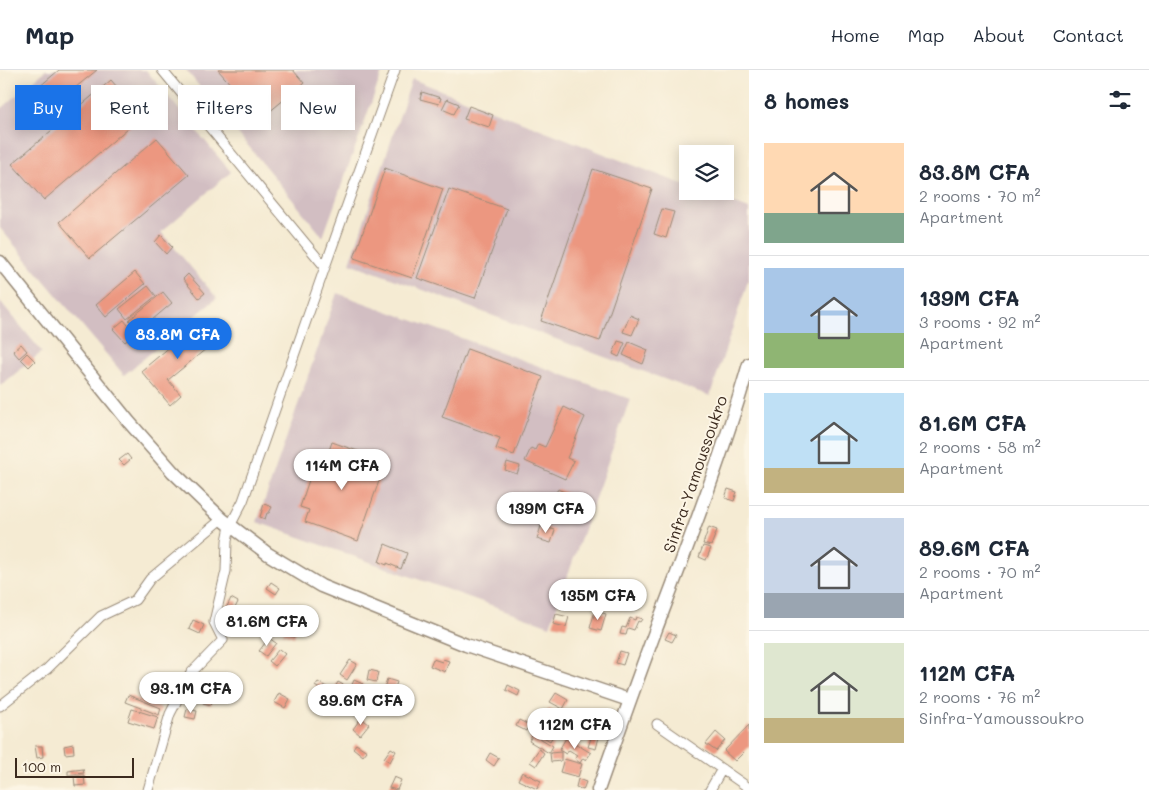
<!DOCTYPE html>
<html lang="en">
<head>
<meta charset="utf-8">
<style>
	body { margin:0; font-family:Mali,sans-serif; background:#f2f2f3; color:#1f2937; height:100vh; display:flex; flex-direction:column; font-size:19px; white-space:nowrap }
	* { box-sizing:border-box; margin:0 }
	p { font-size:16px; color:#747a83 }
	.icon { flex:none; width:28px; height:28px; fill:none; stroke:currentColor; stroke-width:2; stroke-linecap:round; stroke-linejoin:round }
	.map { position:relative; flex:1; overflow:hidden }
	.side { display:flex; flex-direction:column; background:#fff; width:400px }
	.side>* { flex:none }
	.guide { position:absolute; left:15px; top:15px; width:475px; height:45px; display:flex; gap:10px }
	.controls { position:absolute; left:679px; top:75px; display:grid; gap:10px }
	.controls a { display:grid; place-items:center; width:55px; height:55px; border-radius:0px; background:#fff; box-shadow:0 2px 12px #0003; font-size:25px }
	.scale { position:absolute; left:15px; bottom:12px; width:119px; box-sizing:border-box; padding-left:5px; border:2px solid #3b2a1e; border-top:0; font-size:14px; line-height:18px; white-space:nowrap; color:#3b2a1e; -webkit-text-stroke:4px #fcf5e5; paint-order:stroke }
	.price { position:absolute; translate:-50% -42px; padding:0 11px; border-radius:18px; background:#fff; color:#222; font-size:16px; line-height:32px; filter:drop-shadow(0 1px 2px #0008) }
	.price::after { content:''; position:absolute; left:50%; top:30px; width:15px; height:11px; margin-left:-8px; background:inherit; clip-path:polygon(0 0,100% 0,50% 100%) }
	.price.selected { background:#1a73e8; color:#fff }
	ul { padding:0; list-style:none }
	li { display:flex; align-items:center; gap:15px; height:125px; padding:0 15px }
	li+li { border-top:1px solid #e0e1e3 }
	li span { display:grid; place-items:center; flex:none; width:140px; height:100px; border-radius:0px; color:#555 }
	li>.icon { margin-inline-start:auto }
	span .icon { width:60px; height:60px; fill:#fffc; stroke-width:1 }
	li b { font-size:21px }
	h2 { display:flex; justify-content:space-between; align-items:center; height:60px; padding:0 15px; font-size:21px }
	.tag { padding:0 18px; border-radius:0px; background:#fff; box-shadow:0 2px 12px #0003; font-size:18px; line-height:45px }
	.tag.selected { background:#1a73e8; color:#fff }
	header { display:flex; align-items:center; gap:30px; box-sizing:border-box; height:70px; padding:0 25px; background:#fff; border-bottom:1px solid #e0e1e3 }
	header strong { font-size:24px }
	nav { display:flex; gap:28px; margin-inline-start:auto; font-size:18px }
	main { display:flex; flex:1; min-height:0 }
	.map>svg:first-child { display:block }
</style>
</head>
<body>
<header>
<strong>Map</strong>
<nav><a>Home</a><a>Map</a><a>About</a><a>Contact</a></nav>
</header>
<main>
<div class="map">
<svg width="749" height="720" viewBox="0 0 749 720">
	<rect width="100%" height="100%" fill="#fcf5e5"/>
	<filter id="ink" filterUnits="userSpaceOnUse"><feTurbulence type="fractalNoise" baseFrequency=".02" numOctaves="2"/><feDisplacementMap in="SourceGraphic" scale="10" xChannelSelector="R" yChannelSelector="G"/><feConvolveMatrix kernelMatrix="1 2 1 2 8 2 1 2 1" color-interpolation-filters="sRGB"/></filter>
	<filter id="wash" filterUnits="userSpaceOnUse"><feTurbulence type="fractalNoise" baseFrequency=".0096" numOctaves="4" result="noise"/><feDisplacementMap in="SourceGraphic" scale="20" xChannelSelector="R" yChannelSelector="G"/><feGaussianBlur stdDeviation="1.12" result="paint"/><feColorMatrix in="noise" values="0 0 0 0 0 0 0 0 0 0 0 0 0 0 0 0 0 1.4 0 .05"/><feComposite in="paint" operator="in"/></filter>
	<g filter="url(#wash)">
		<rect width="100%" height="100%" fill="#f5ebd3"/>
		<!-- industrial -->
		<path fill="#d2bec2" d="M46,0H146L231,102L161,162L217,228L124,305L0,158V40Z
			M186,0H383L323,167Z
			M412,9L687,116L688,121H702L749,139V208L710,326L350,193Z
			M337,223L630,329L550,556L257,452Z
			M0,231L42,282L0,316Z"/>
		<g id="blocks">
			<!-- building -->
			<path fill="#ec9780" d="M59,0H97L54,35L39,17Z
				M218,0H293L304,13L262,48L235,16L233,17Z
				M111,10L142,46L44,130L12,94Z
				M422,22L441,28L439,34L420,29Z
				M447,29L459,34L454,44L442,39Z
				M469,36L493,45L489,57L464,49Z
				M157,68L189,105L90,188L59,152Z
				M385,98L443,119L412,208L354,188Z
				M593,99L652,119L600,271L541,251Z
				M449,119L507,139L475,228L417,208Z
				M662,139L674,142L666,168L654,164Z
				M161,165L172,177L166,184L155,172Z
				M135,202L145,214L106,247L96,235Z
				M188,204L205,223L199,228L183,209Z
				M148,216L156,226L127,249L119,239Z
				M163,222L172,233L139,261L129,250Z
				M630,245L639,249L632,265L623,262Z
				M124,250L135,264L125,272L113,259Z
				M202,250L218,269L168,310L181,325L170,335L141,301Z
				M618,271L625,273L619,287L613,284Z
				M629,272L648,280L643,294L623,285Z
				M21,274L27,281L19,288L13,281Z
				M467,279L543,307L514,385L496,379L500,368L442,347Z
				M27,283L35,291L29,297L21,289Z
				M564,337L585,347L567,388L574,391L565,409L525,391L531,378L535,380L538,374L545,377Z
				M332,372L386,391L358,471L305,452L309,440L300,437L316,389L325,392Z
				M127,384L131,389L124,395L119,390Z
				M507,392L520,396L517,404L505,400Z
				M558,419L566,423L562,432L553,428Z
				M728,419L737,422L734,431L725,428Z
				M264,434L272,437L269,443H267L265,449L260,447Z
				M541,456L555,460L551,473L537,469Z
				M709,457L717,460L711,476L703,474Z
				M385,474L407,483L401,499L387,493V495L379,492Z
				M703,476L711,478L706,490L699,487Z
				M271,512L280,518L276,524L267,518Z
				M231,528L238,532L231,546L224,543Z
				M595,541L606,544L601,561L590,558Z
				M556,544L569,547L566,557L553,554Z
				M239,545L249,552L246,557L236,550Z
				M636,547L642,549L640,552L638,551L634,560L628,558L626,565L620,564L622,557L626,558L630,548L635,550Z
				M193,550L204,555L200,564L189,559Z
				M287,553L297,557L294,567L283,563Z
				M669,562L676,565L672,572L665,569Z
				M269,568L276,573L266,586L259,581Z
				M279,579L285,584L275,596L269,591Z
				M620,581L627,583L623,595L616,593Z
				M433,589L442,592L443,589L449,591L445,602L430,596Z
				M350,590L357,594L347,610L340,605Z
				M369,600L378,602L376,612L367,610Z
				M387,609L397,612L394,621L384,618Z
				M354,610L363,614L360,621L351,617Z
				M318,612L328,618L326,623L315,616Z
				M338,612L349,618L345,625L334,619Z
				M508,615L520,621L518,626L506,620Z
				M279,623L290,629L285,638L274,632Z
				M556,623L568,630L563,639L550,632Z
				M128,625L161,638L159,645L125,632Z
				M205,625L213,627L211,635L203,633Z
				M132,639L158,647L154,659L128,651Z
				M187,639L197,641L195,649L185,647Z
				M549,639L565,648L559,656L544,647Z
				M542,647L551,652L546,660L554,664L550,671L534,661Z
				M361,648L369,654L360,665L353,659Z
				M519,650L529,655L526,661L516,656Z
				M749,655V677L735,691L724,681Z
				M716,662L725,670L716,681L706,674Z
				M533,664L553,676L549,683L529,671Z
				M592,665L599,667L596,679L588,677Z
				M566,668L591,683L586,690L583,688L580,693L575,689L577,685L569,680L566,684L559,680Z
				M73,674L74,683L65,684L64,676Z
				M356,674L367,681L363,686L353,678Z
				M35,676H42L43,687L37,688Z
				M391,678L396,681L390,692L384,688Z
				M539,679L544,683L536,696L530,692Z
				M561,682V691L551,692L550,683Z
				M490,683L499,688L494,696L486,690Z
				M564,689L582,694L578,707L560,702Z
				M83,699L84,703L68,705V701Z
				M522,702L541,711L537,719L518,710Z
				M84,705L85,715L75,716L74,706Z
				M394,707L401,710L397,720L389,718Z
				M578,709L586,712L583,720L576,717Z"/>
		</g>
	</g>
	<g filter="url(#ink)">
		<use href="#blocks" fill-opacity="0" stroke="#988a78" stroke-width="1"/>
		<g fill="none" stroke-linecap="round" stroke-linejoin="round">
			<!-- street casing -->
			<g stroke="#988a78" stroke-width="11">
				<path id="street" d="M162,0L325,197
					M0,636L47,599L101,546L135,530L150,509L222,449
					M657,654L749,718
					M148,720L170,644L191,603L223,570L214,552L226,501L227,471L230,456L243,431L325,197L395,0
					M710,720L722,699"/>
			</g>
			<!-- secondary casing -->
			<g stroke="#988a78" stroke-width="15">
				<path id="secondary" d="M0,192L129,352L173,402L222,449L268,484L321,516L466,575L629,630
					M598,720C617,666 636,613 656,559C689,472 723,384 749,294"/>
			</g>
			<!-- street -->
			<use href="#street" stroke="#fff" stroke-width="9"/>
			<!-- secondary -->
			<use href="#secondary" stroke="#fff" stroke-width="12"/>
		</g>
	</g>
	<g text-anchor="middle" stroke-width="4" stroke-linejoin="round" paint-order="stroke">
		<!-- street labels -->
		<g font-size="16" fill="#3b2a1e" stroke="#fcf5e5">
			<text transform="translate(695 404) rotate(-71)" y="6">Sinfra-Yamoussoukro</text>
		</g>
	</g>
</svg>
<div class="controls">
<a><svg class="icon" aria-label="layers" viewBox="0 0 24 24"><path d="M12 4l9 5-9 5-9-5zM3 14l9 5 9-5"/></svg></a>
</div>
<div class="scale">100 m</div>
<b class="price selected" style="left:178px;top:290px">83.8M CFA</b>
<b class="price" style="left:342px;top:421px">114M CFA</b>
<b class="price" style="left:546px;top:464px">139M CFA</b>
<b class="price" style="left:598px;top:551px">135M CFA</b>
<b class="price" style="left:267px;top:577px">81.6M CFA</b>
<b class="price" style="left:191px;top:644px">93.1M CFA</b>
<b class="price" style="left:361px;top:656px">89.6M CFA</b>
<b class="price" style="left:575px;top:680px">112M CFA</b>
<div class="guide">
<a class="tag selected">Buy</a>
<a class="tag">Rent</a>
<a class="tag">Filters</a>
<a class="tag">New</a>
</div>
</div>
<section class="side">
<h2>8 homes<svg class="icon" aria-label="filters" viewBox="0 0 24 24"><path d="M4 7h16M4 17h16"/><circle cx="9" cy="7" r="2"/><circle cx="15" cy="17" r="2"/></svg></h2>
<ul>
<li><span style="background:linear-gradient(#ffd9b3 70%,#7fa58c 0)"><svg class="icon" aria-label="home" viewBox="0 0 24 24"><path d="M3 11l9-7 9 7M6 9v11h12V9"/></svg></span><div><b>83.8M CFA</b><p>2 rooms · 70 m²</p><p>Apartment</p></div></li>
<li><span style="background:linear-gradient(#a9c7e8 65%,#8fb573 0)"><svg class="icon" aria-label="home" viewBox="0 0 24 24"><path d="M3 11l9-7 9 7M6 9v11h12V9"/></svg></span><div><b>139M CFA</b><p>3 rooms · 92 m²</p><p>Apartment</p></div></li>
<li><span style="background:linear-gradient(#bfe0f5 75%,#c2b280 0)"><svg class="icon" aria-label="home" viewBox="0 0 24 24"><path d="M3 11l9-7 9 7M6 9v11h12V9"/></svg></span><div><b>81.6M CFA</b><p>2 rooms · 58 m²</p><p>Apartment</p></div></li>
<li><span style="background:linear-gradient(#c9d6e8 75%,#9aa5b1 0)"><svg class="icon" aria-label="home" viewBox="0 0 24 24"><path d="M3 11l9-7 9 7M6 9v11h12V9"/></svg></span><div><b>89.6M CFA</b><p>2 rooms · 70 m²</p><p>Apartment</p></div></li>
<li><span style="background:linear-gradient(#dfe7d0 75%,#c2b280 0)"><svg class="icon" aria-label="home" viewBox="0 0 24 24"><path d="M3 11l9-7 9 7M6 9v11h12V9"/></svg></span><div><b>112M CFA</b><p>2 rooms · 76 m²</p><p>Sinfra-Yamoussoukro</p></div></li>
</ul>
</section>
</main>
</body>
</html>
